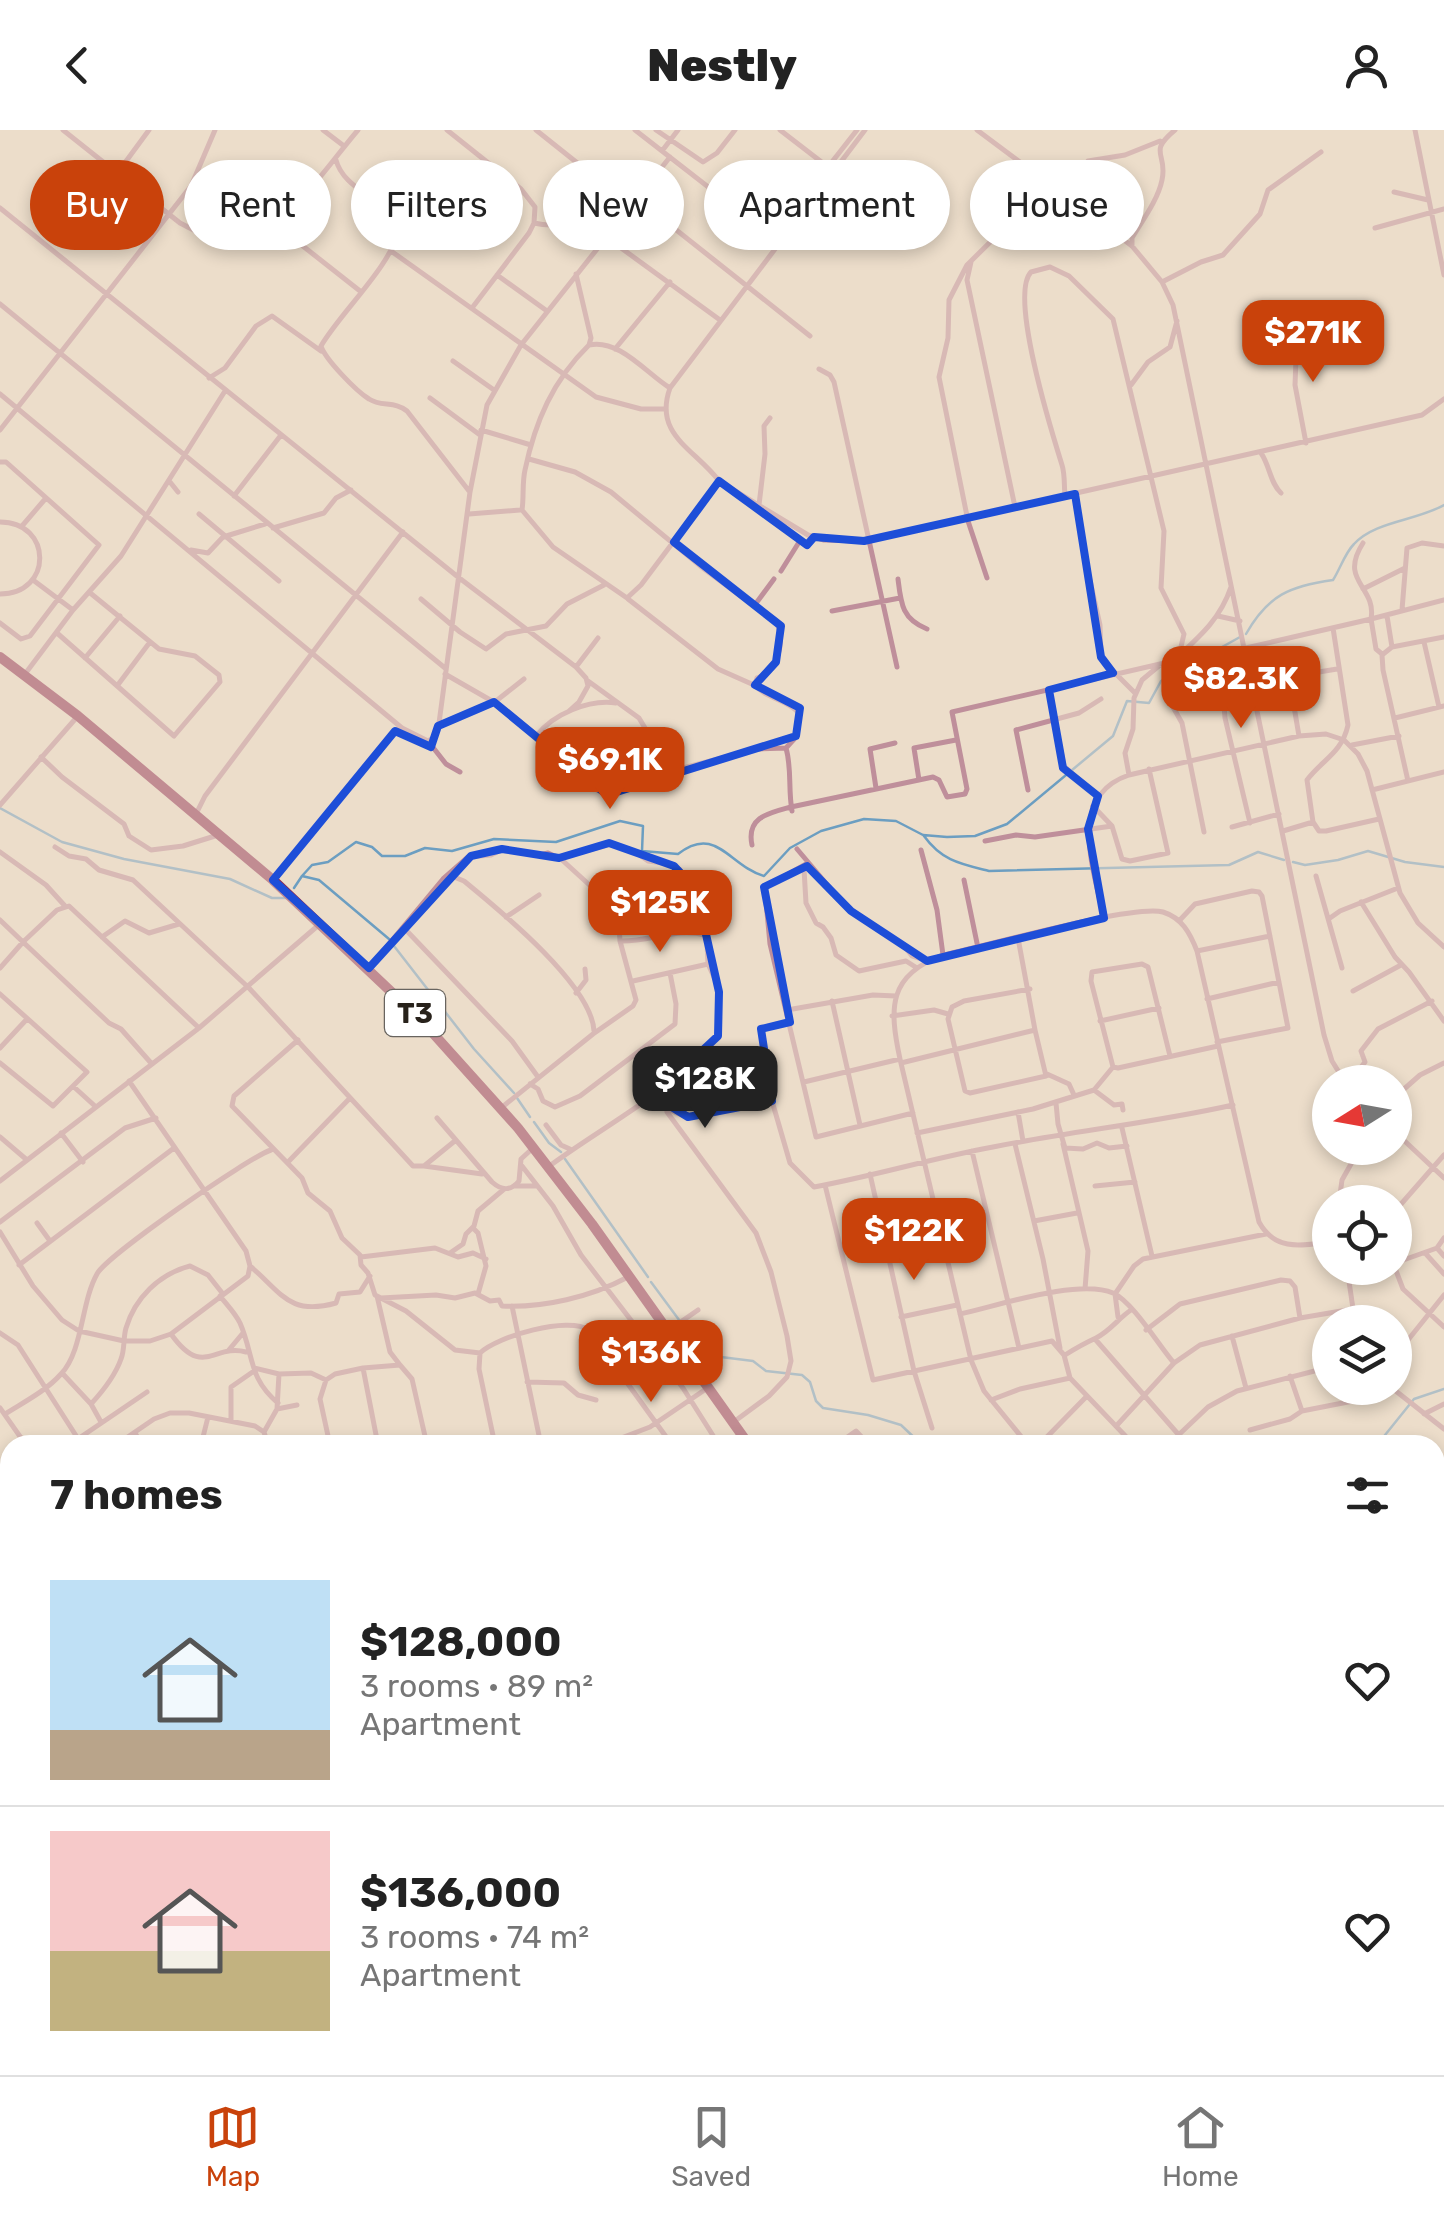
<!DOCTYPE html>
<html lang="en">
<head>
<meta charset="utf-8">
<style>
	body { margin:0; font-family:Rubik,sans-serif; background:#f6f6f6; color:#222; height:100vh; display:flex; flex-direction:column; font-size:38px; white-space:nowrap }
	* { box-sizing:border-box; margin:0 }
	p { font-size:32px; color:#767676 }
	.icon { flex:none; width:55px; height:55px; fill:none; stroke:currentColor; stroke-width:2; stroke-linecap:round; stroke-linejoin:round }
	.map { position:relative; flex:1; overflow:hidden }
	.panel { position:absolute; left:0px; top:1305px; width:1445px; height:640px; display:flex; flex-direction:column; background:#fff; border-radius:30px 30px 0 0; box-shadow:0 5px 15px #0003 }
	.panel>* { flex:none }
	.top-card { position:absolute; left:30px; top:30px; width:1385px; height:90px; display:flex; gap:20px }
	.needle { width:65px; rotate:259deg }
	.buttons { position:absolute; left:1312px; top:935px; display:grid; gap:20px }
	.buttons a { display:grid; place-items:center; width:100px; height:100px; border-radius:50%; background:#fff; box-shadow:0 5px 15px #0003; font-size:50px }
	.price { position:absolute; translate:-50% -85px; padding:0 22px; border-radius:20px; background:#c9420b; color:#fff; font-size:32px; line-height:65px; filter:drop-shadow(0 2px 5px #0008) }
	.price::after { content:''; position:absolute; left:50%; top:60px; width:30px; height:22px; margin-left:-15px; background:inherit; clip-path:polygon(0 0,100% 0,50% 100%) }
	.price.active { background:#222; color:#fff }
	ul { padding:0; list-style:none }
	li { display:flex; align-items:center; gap:30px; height:250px; padding:0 50px }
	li+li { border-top:2px solid #e0e0e0 }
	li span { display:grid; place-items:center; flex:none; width:280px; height:200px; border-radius:0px; color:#555 }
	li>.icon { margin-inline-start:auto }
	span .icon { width:120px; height:120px; fill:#fffc; stroke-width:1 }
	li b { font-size:42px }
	h2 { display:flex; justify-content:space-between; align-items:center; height:120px; padding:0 50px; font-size:42px }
	.pill { padding:0 35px; border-radius:45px; background:#fff; box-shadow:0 5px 15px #0003; font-size:35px; line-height:90px }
	.pill.active { background:#c9420b; color:#fff }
	header { display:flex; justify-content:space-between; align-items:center; height:130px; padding:0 50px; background:#fff; font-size:45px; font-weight:800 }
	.menu { display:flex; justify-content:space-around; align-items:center; height:140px; border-top:2px solid #e0e0e0; background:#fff; font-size:28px; color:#767676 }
	.menu a { display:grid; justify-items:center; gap:5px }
	.menu .active { color:#c9420b }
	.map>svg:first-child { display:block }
</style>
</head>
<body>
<header><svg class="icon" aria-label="back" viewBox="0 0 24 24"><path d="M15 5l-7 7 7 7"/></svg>Nestly<svg class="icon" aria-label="person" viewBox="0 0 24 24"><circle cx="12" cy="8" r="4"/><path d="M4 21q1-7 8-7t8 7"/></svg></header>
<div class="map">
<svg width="1444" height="1945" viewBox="0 0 1444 1945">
	<rect width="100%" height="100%" fill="#ecddca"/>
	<!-- green -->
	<path fill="#aad8b5" d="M1444,1880V1945H1292L1287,1935H1435V1882Z"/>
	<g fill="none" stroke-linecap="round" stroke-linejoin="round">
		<!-- stream -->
		<path stroke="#6c9ec1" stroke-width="2.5" d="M1246,504C1268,465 1290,456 1333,450C1340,439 1345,423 1354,414C1375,391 1416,391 1444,375
			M0,678L62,712L124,729L230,749L272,768H286
			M924,706C942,731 961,734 989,741L1229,735L1258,722L1284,730
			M1293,732L1305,735L1338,730L1368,721L1405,732L1444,737
			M302,746L312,735L328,732L356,712L372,717L382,726H405L425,718L452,721L494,709L556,712L620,691L643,696L642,721L678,724C716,694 729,736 764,746L790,718L821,701L864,689L896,691L923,705L947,707L975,706L1007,694L1113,606L1127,571L1149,573L1161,551L1240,507
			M294,758L302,746L319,750L389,809
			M394,816L474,919L514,963
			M517,968L530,987
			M534,992L549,1013L561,1022
			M565,1029L648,1147
			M651,1152L705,1225L753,1231L766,1241L802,1245L810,1252L816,1271L823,1278L868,1285L901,1295L922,1315
			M1377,1315L1414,1269L1444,1259
			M1435,1345L1444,1349
			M0,1779L10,1783
			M377,1935L388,1936L399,1945"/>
		<!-- minor -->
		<path stroke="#bf8f9b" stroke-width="5" d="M63,0L180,93C192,99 203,106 216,108C275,120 325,38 358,0
			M323,0L344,16
			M447,0L521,59L535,77L534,93L529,103L472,178
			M536,0L620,67L628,78
			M635,0L779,112
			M656,0L703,32L717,23L735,0
			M780,0L828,37L857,0
			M977,0L1132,116L1162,152L1173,175L1324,905L1332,931L1345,952
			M1415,0L1444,145
			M662,21L678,0
			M336,30C344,61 389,70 398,100C393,134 340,183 321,216C325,229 356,261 369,269C381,277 395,271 407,281L469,361
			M125,50L124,34L149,0
			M1394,62L1428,70
			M1064,65L1088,31L1125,25L1160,11
			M636,68L810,206
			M813,70L852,94L881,99
			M0,78L458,447L576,537L586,548L588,556L579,572L569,581
			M534,93C561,100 588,86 614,97
			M1375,98L1444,79
			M259,103L299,113L360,161
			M606,107L720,190
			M1132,116V108C1142,91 1158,70 1162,50C1168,23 1147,23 1175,0
			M391,121L596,267L641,279H664
			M971,132L967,150L1015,377
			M576,144L591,208L589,215C553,250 535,292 525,340C522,353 524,367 522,380L553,417L627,468L641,455L719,351C695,319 653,305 670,258L865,0
			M497,145L547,181
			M1162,152L1201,132L1223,125L1260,84L1268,60L1321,22
			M0,174L445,538
			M589,215C619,208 647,244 670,258
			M615,219L670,152
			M453,231L494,260
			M819,239L830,245L834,252L897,537
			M209,248L225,238L256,196L272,186L321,221
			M1131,255L1148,232L1170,217L1177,191
			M0,264L402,598
			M430,268L480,305
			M0,300L191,56L215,0
			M481,300L531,315
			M1306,313L1295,255L1296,229L1313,230L1351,218
			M1261,323C1270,336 1270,353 1281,363
			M529,329L575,342L611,362L704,439L776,492C786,510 778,542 757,548L755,555C766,569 787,569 799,583L796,607L786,618
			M0,332H6L99,415L30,506L21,509L0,493
			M719,351L808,405L824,410L864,411L1422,285L1444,269
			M170,352L178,362
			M1075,364L1085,428L1100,495L1101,525L1105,533L1135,563
			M234,366L281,305
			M1065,366C1064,356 1065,344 1062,335C1052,303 1009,165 1031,142L1050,137L1069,146L1113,189L1164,401L1161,458L1184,504L1179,525
			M759,375L765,324L764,296L770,288
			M199,384L279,451
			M469,384L520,380
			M0,392C53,392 53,464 0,464
			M22,396L46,368
			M273,398L324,383L336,368L351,360
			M1363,413C1338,452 1377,456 1371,489L1444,470
			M191,420L208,423L223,407L265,394
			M781,441L801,409L785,399L783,391
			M987,448L968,391L939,247L948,208L949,170L967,135L1049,54
			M898,449C901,474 902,489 927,499
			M33,450L73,480
			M1363,459L1405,438
			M421,469L460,502L486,519L506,504L546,496L567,474L604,455
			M628,469L718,539L754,555
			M754,476L774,449
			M1402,480L1407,418L1422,413L1444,416
			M832,481L900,468
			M1218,486L1240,491
			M1387,486L1392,517
			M1333,498L1348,595C1342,623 1322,630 1307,650L1313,692L1319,701H1326L1379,689
			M57,503L174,606L220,552L219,545L195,526L159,519L89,462
			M1424,512L1439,577
			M1246,518L1371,489L1376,519L1382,524
			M85,528L120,486
			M576,537L598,508
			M25,544L73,480L121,426L225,261
			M445,544L499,575L549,615L589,656L606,664L623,661L671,641L757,619L786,618C792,639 788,659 792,681
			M588,551L639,588L671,641
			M1213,553L1223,564L1225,588L1250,693
			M117,556L150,512
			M1049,561L1064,636L1098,666
			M1173,577L1182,593L1204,702
			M1395,588L1444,576
			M438,596L496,571L524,549
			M536,606C553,584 589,569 616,573
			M1299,606L1289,547L1337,539
			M428,611L446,634L460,642
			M1352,615L1399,606
			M41,627L62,647L124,694L129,706L151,720L183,716L215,706
			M1129,645L1125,623L1133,599L1134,568L1142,550L1160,535
			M919,650L914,618L956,610
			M1408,651L1383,540L1382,525L1392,517L1444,507
			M876,658L870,619L895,613
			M1028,660L1016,600L1079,583L1101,569
			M1372,660L1444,642
			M0,675L77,587
			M1093,676L1112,696L1122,729L1130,731L1168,723L1149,639
			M195,686L205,666L403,402
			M1232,697L1279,684
			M1283,701L1313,692
			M985,711L1016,705L1035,707L1112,696
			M752,715C746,687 769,683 791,677L933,647L939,650L947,667L965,664L967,659L952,582L1173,531C1198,508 1220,490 1231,457
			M55,717L69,726L86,729L99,740L133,750L249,858L413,1036H424L456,1010
			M797,719L846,777L905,817L912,826L927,831
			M921,720L937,780L943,825
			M0,722L46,755L65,776
			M808,733L767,756L765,761L770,814L816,1007L913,983
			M804,739L806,773L816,793L823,797L831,808L836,825L859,841L906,831L917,838
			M449,745L464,751C498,779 592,855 594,901
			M1316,746L1342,838
			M275,748L395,601L402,598L428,611L434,607L439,593L470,362L487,275L521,215L670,27
			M964,750L978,818
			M1361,772L1395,827L1409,842L1444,891
			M506,787L539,765
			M1104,788C1094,740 1066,666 1129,645L1299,606L1326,604L1344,610L1358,624L1367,641L1400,763L1418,793L1444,817
			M1330,788L1340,781L1398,758
			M0,790L23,812L57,780L69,776L199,898
			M1179,791L1195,774L1252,761L1259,762L1262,766L1288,898L1217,912
			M405,799L512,911L538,947
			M102,807L125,791L149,803L179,794
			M620,811C650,812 676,797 705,805
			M1197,821L1270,806
			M0,838L23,812L109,893L121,899L151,933
			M369,838L443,749L468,727L491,725L503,719L540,725L548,723L559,728L611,714L634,721L648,731L670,734L680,740L696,760L707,814L708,834L719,858L718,906C672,962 606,994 548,1037
			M633,851L708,834
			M1030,859L964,871L952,877L948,889L965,961L970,963L1046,946L1035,900
			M1353,861L1401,835
			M576,863L586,850L585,839
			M0,864L87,942L53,976L0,933
			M1207,869L1279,852
			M832,871L860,995
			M787,880L873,865L896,866
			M892,886L934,880L948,884
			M1100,891L1159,878
			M298,910L234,966L232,976L302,1048L308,1063L330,1081L342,1108L360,1125L361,1135L368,1143L375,1165L406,1181L455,1220L480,1223
			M0,918L27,889
			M1170,926L1148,837L1142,834L1092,842L1091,851L1113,937L1118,938L1218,916
			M901,933L1035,900L1018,808
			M1047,944L1069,954L1074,965
			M804,952L900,929
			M1350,952L1365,932L1361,921L1378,899L1432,871
			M530,954L538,959L543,971L555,977L580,966L675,894L676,874L670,843
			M74,957L96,977
			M1094,960L1114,975L1122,974L1123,980
			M654,966C696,1012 727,965 772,971L790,1033L814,1057C874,1046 933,1028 993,1017C1073,1001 1153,993 1233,975
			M1395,967L1420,945L1444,933
			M772,971L761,899L789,893
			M1056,973L1058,994L1065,1018L1083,1019L1097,1013L1109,1018L1127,1016
			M501,978L593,904L633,876L636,870L620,811L618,781L561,729
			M667,982L756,1103L771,1142L787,1206L791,1231L787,1247L769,1266L735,1291
			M1018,982L1023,1011
			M437,988L492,1052C502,1061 511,1061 519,1051L521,1029L533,1018
			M546,995L561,1015L572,1020
			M1122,998L1152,1126
			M1395,1002L1444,1048
			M61,1003L83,1032
			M917,1003L1033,979L1094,960L1113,937
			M0,1007L27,1030
			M1015,1014L1043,1129L1060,1218
			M1063,1014L1088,1121L1085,1159
			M972,1021L1019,1218
			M289,1031L350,968
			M424,1036L482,1044
			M522,1036L553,1076L581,1125L683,1258L719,1315
			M870,1044L914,1241L932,1298
			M0,1051L199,898L321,793
			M825,1055L873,1250L1052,1211L1064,1225L1070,1248L1134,1315
			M515,1056H537
			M1095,1056L1135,1052
			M1339,1072L1342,1050L1360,1018
			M1395,1081L1444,1025
			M1034,1091L1077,1083
			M0,1092L125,998L156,988
			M37,1093L50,1111
			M473,1098L478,1103L486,1136L478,1164
			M0,1102L33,1156L62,1190L79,1201L124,1211H150L171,1204L248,1146L250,1136L246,1121L129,951
			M1444,1108L1437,1118L1444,1126
			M450,1123L463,1114L466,1104L474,1096L478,1081L503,1060
			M1426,1124L1444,1144
			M361,1127L435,1118L458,1127L473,1123L486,1129
			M1395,1133L1437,1118
			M19,1135L174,1018
			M250,1136C282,1163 289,1186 336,1173L339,1164L360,1162L370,1146
			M1347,1138L1355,1192
			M1395,1138L1403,1159L1444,1197
			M1348,1142L1372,1138
			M220,1166C227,1175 235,1183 240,1193C254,1225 248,1248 278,1273
			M377,1166L390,1222L400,1235
			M381,1168L436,1165L455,1168L475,1163L490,1171L499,1170L502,1176C543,1178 591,1167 628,1147
			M512,1176L541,1315
			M960,1184C997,1176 1079,1148 1113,1163C1133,1172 1159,1216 1174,1233
			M901,1187L957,1175
			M1118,1187L1115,1164L1134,1136L1143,1129L1266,1104
			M669,1200L698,1180
			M1146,1200L1180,1174L1281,1150L1290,1151L1295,1157L1300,1188
			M0,1203L18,1215L82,1315
			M171,1204C203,1249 214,1213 246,1222
			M1232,1206L1246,1258
			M1095,1209L1178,1304
			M1395,1220L1408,1210L1444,1165
			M228,1221L243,1203
			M1065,1225C1076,1218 1085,1213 1096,1208C1109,1202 1120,1187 1131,1180
			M254,1238L279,1244
			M363,1238L378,1315
			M63,1244L91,1274L101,1292
			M1290,1246L1302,1281L1353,1271
			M527,1252L564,1253L578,1265L596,1270
			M1392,1258L1444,1299
			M991,1270L1020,1259L1070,1248
			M91,1274C103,1261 115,1246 121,1229C125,1219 123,1208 126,1198C135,1168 159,1144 190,1136L208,1145L223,1164
			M0,1278L26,1315
			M277,1279L297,1275
			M5,1284C24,1272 46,1261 61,1244C83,1221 81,1172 97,1144C106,1126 249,1027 271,1020
			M1424,1284L1444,1274
			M231,1291V1257L254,1241
			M1118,1294L1174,1233L1200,1215L1300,1188L1353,1179
			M1250,1300L1290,1289L1302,1281
			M264,1302L277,1279L279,1244L311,1243L326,1250
			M135,1303L142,1315
			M69,1315L147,1262
			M116,1315L154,1289L170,1283H189L255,1296L264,1302L268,1315
			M201,1315L208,1287
			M330,1315L320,1269L326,1250L335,1244L363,1238L400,1235L412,1249L427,1315
			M495,1315L479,1239L480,1223C498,1206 568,1186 589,1200L672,1315
			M603,1315L650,1297L706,1259
			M836,1315L856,1301L869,1315
			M1028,1315L984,1261L971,1230L900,929C889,878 888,845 943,825C983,817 1132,774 1163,782C1182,788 1190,803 1197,821L1259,1092C1275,1121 1300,1116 1330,1112
			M1039,1315L1086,1267
			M1168,1315L1208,1277L1237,1261L1330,1237
			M1435,1387L1436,1386
			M0,1390L10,1384
			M1435,1433L1444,1432
			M0,1439L10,1454
			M0,1448L10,1441
			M1435,1465L1444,1463
			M1435,1554L1444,1553
			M0,1572L10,1577
			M0,1595L10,1590
			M1435,1604L1444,1603
			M1440,1652L1444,1665
			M0,1653L10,1647
			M0,1753L10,1733
			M1435,1754L1444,1752
			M1435,1783L1444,1781
			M0,1814L10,1816
			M0,1822L10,1861
			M0,1900L10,1897
			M0,1909L10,1917
			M0,1924L11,1945
			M26,1935L31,1945
			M271,1935L295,1945
			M451,1935L463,1945
			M537,1935L547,1945
			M674,1935L708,1945
			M841,1935L854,1945
			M1014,1935L1020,1945
			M1080,1935L1086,1945
			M1133,1935L1139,1945
			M1190,1935L1195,1945
			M136,1945L141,1935
			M188,1945L193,1935
			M480,1945L487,1935
			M632,1945H642
			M647,1945L649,1935
			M730,1945L751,1935
			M819,1945L841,1935
			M882,1945L893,1935
			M950,1945H952
			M1026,1945L1043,1935
			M1142,1945L1164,1935
			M1275,1945L1278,1935"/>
		<!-- highway -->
		<path stroke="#8d2b4f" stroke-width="10" d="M0,527L78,586L273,750L422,891L518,998L592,1094L749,1315
			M1248,1935L1254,1945"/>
	</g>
	<!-- marked area -->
	<path d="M0 0H1444V1945H0ZM719,351L807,415L814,407L864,411L1075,364L1101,527L1113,543L1049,560L1063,638L1098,666L1088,699L1104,788L927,831L851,781L807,736L764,757L790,892L761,899L772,971L688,987L654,966L718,906L719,862L696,760L674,736L609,713L559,728L502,719L471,726L369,838L273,750L395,601L431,617L438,596L494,572L607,665L796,606L800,578L755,555L776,532L781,496L674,412Z" fill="#ecddca" fill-opacity=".55" fill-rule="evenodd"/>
	<path fill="none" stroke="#1d4ed8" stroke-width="8" stroke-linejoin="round" d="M719,351L807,415L814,407L864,411L1075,364L1101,527L1113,543L1049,560L1063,638L1098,666L1088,699L1104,788L927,831L851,781L807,736L764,757L790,892L761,899L772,971L688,987L654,966L718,906L719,862L696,760L674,736L609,713L559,728L502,719L471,726L369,838L273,750L395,601L431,617L438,596L494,572L607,665L796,606L800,578L755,555L776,532L781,496L674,412Z"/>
	<g text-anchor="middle" stroke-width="8" stroke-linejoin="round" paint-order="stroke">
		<!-- shield labels -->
		<rect fill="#fff" stroke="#68645f" stroke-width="2.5" x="385" y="860" width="60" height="46" rx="8"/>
		<g font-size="28" font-weight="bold" fill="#28221b">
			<text x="415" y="893">T3</text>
		</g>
	</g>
</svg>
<div class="buttons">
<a><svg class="needle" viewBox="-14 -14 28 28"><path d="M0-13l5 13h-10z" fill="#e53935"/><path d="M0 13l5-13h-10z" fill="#767676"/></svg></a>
<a><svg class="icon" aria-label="locate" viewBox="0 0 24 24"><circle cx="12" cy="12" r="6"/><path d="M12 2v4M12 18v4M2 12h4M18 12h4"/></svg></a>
<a><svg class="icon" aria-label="layers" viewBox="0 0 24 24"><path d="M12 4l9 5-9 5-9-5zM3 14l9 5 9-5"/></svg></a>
</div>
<b class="price" style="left:1313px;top:255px">$271K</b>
<b class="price" style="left:1241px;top:601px">$82.3K</b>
<b class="price" style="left:610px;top:682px">$69.1K</b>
<b class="price" style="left:660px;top:825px">$125K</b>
<b class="price active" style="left:705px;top:1001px">$128K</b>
<b class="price" style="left:914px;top:1153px">$122K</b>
<b class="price" style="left:651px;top:1275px">$136K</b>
<div class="top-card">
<a class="pill active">Buy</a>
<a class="pill">Rent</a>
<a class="pill">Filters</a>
<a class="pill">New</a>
<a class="pill">Apartment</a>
<a class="pill">House</a>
</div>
<section class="panel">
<h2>7 homes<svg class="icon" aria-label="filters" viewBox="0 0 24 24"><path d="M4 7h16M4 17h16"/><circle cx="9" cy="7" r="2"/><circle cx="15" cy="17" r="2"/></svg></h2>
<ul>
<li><span style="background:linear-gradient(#bfe0f5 75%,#b9a48a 0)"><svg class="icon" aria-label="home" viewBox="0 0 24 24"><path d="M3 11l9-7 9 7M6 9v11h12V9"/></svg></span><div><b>$128,000</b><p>3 rooms · 89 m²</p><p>Apartment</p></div><svg class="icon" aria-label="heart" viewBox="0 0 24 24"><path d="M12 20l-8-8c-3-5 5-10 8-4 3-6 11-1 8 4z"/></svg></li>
<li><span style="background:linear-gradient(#f6c9c9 60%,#c2b280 0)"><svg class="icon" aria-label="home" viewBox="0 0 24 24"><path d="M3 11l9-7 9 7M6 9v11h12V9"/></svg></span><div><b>$136,000</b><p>3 rooms · 74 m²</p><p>Apartment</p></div><svg class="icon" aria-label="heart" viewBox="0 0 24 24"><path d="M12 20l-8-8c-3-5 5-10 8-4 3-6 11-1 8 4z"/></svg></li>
</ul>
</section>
</div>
<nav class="menu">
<a class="active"><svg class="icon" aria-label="map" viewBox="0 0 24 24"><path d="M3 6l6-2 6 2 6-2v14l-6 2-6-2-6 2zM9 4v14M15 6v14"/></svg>Map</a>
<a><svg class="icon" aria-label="saved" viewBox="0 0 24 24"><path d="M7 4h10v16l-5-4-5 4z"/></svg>Saved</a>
<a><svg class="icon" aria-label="home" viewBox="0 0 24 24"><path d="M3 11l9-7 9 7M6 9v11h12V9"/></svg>Home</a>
</nav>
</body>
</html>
